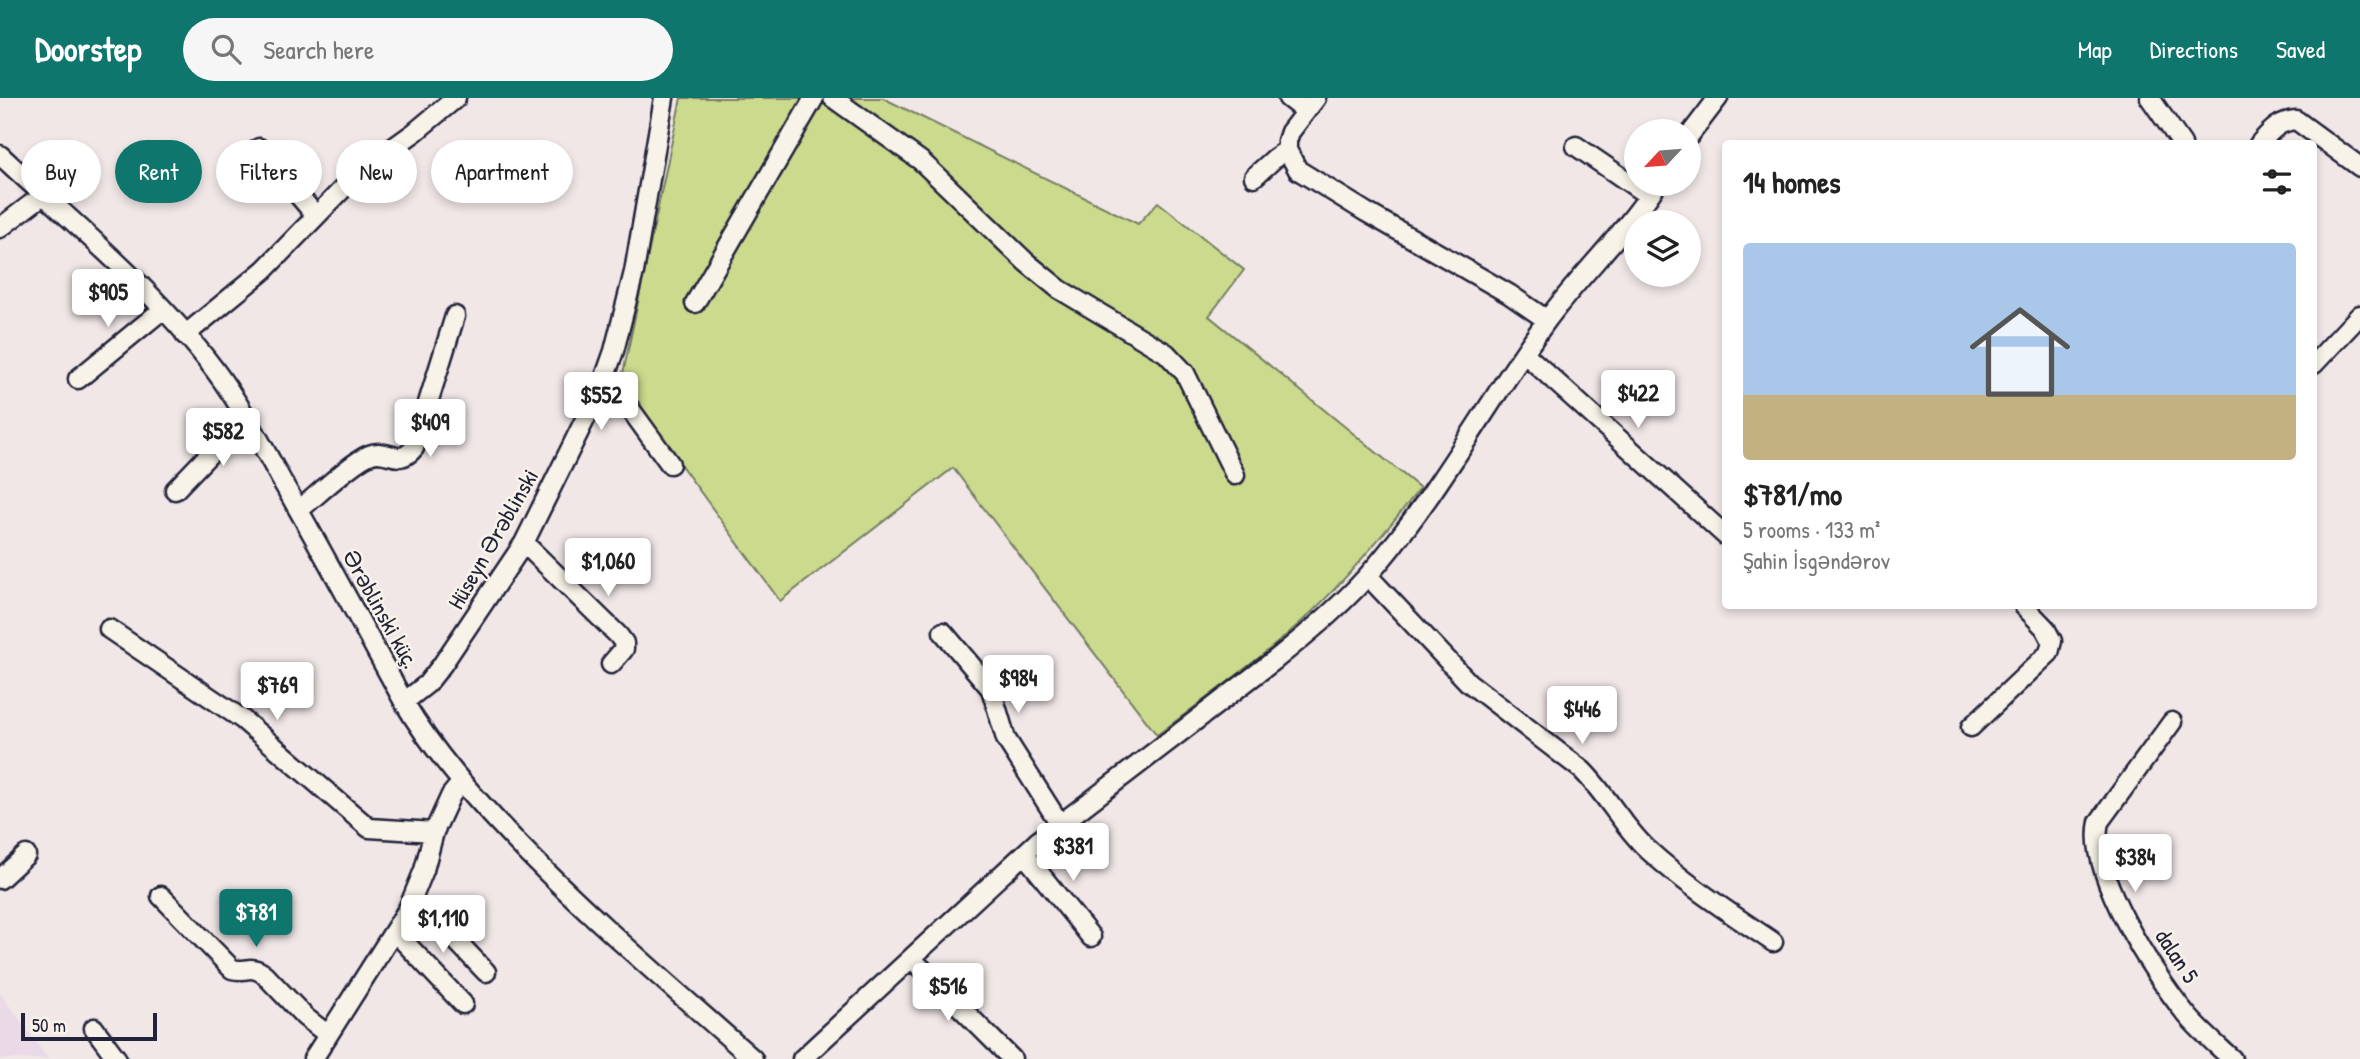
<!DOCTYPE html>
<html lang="en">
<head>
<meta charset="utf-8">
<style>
	body { margin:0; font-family:"Patrick Hand",sans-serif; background:#f6f6f6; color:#222; height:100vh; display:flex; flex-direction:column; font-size:26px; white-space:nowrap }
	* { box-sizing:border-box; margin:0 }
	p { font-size:23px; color:#767676 }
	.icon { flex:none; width:38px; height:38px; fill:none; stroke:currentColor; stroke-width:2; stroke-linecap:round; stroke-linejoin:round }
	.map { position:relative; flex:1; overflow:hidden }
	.panel { position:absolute; left:1722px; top:42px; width:595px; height:469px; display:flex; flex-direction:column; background:#fff; border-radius:7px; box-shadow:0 4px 10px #0003 }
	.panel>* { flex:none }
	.top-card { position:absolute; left:21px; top:42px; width:665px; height:63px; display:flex; gap:14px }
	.needle { width:46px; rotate:244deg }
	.buttons { position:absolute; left:1624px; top:21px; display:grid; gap:14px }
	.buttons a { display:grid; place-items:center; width:77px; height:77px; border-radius:50%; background:#fff; box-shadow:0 4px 10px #0003; font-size:35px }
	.scale { position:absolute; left:21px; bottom:18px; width:136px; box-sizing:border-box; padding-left:7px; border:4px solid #22223b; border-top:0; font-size:19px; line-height:24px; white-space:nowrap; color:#22223b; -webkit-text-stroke:5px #f7f3e8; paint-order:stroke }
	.price { position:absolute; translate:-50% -60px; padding:0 16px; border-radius:7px; background:#fff; color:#222; font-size:23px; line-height:46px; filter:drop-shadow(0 2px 4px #0008) }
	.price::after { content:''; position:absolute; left:50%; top:42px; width:21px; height:16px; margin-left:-10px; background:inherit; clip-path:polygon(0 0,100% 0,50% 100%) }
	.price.current { background:#0f766e; color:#fff }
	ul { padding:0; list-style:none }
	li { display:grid; align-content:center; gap:14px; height:371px; padding:0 21px }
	li span { display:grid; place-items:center; height:217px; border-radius:7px; color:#555 }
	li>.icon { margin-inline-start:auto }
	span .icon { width:126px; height:126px; fill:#fffc; stroke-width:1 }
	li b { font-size:30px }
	h2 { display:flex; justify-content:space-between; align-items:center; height:84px; padding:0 21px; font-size:30px }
	.tag { padding:0 24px; border-radius:32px; background:#fff; box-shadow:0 4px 10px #0003; font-size:24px; line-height:63px }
	.tag.current { background:#0f766e; color:#fff }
	header { display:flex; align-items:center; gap:42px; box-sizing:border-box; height:98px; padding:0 35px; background:#0f766e; color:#fff }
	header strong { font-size:33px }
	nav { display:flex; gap:38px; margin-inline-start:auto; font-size:24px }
	.search { width:490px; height:63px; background:#f6f6f6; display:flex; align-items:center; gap:18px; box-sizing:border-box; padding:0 24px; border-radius:38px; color:#767676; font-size:26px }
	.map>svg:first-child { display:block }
</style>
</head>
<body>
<header>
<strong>Doorstep</strong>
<div class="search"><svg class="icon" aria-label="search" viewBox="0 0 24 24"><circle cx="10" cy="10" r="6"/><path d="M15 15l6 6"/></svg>Search here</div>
<nav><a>Map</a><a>Directions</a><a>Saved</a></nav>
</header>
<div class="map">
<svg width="2360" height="961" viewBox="0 0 2360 961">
	<rect width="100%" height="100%" fill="#f1e7e7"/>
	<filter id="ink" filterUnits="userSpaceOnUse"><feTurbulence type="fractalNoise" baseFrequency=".0143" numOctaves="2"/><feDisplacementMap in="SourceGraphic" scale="14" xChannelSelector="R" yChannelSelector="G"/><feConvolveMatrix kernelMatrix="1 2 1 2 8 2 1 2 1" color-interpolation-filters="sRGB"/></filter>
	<g filter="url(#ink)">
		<!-- built -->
		<path fill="#ead9e6" d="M0,895L48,961H0Z"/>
		<!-- green -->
		<path fill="#cbda8d" stroke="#767e64" stroke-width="2" d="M681,0H883L1138,126L1158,104L1244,172L1209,218L1420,390C1387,432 1353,474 1315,511C1266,558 1210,597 1157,637L953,370L780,503L621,285Z"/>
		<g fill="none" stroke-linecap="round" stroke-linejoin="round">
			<!-- minor casing -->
			<g stroke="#22223b" stroke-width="23">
				<path id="minor" d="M833,0L921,63L1026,164L1059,191L1166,255L1185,275L1235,377
					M1288,0L1305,13
					M1316,0L1290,34L1287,43V52L1298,72L1366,114L1509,196L1547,222
					M2150,0L2182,46
					M1689,38L1718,0
					M2259,46C2271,33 2279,23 2296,22L2360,69
					M1576,48L1649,98
					M259,50L316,118
					M0,57C73,125 154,191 214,271C241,307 262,347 283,385C325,457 364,531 404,604C435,656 473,698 514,741C589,819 672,889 753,961
					M1254,79L1275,60L1287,52
					M0,130L43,97
					M695,205L814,0
					M185,237L264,172L359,74L415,34L456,0
					M1525,256L1726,438
					M2314,266L2360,217
					M78,281L162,212
					M602,287L623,301L670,366
					M175,392L220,345L248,322
					M299,412C315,399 352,364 369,357C388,349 398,370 414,350L455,218
					M524,445L618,537L624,545V551L611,566
					M1368,478L1468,584L1582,672C1606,696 1622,727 1647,751C1685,786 1730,815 1773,844
					M109,531L242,621L369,730L434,734
					M943,534L991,591L1006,641L1060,726
					M404,604L427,586L442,567L524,445L602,287L614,253L634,174L664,0
					M2172,624L2099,724C2087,774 2154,877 2186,916C2199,932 2217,947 2232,961
					M1971,629L2049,555L2052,543L2045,530L2024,508
					M1024,756L1091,839
					M0,781L26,757
					M161,798L232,871C246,875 250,866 264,876L305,919L327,936
					M408,811L447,833L486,874
					M395,834L463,906
					M912,861L1012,961
					M94,930L117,961
					M313,961L408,811L424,772L434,734L451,697L461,685
					M802,961L1037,744L1276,561C1312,532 1348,502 1377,467C1441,391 1489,302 1547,222C1582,175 1625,135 1657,86"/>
			</g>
			<!-- minor -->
			<use href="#minor" stroke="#f7f3e8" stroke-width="18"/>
		</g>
	</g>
	<g text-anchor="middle" stroke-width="5" stroke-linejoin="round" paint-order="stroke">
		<!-- street labels -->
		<g font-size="23" fill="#22223b" stroke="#f7f3e8">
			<text transform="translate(493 441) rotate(-60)" y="8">Hüseyn Ərəblinski</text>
			<text transform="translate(381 511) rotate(61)" y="8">Ərəblinski küç.</text>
			<text transform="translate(2177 858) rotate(57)" y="8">dalan 5</text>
		</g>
	</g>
</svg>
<div class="buttons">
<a><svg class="needle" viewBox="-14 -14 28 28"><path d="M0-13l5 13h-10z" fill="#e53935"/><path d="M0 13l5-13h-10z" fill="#767676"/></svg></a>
<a><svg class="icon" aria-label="layers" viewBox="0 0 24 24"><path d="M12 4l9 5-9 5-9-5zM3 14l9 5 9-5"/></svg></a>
</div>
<div class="scale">50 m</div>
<b class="price" style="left:108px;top:231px">$905</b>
<b class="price" style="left:1638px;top:332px">$422</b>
<b class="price" style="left:601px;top:334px">$552</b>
<b class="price" style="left:430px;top:361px">$409</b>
<b class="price" style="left:223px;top:370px">$582</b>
<b class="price" style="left:608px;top:500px">$1,060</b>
<b class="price" style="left:1018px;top:617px">$984</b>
<b class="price" style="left:277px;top:624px">$769</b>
<b class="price" style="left:1582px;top:648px">$446</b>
<b class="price" style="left:1073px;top:785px">$381</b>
<b class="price" style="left:2135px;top:796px">$384</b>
<b class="price current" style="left:256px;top:851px">$781</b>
<b class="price" style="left:443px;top:857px">$1,110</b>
<b class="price" style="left:948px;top:925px">$516</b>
<div class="top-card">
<a class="tag">Buy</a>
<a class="tag current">Rent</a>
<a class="tag">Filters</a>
<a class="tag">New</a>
<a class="tag">Apartment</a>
</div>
<section class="panel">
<h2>14 homes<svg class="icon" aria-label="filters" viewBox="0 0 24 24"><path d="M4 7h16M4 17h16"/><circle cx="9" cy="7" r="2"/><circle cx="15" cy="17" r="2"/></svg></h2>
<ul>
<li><span style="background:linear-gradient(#a9c7e8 70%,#c2b280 0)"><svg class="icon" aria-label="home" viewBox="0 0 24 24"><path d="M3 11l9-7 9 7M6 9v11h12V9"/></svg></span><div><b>$781/mo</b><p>5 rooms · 133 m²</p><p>Şahin İsgəndərov</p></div></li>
</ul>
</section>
</div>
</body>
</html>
